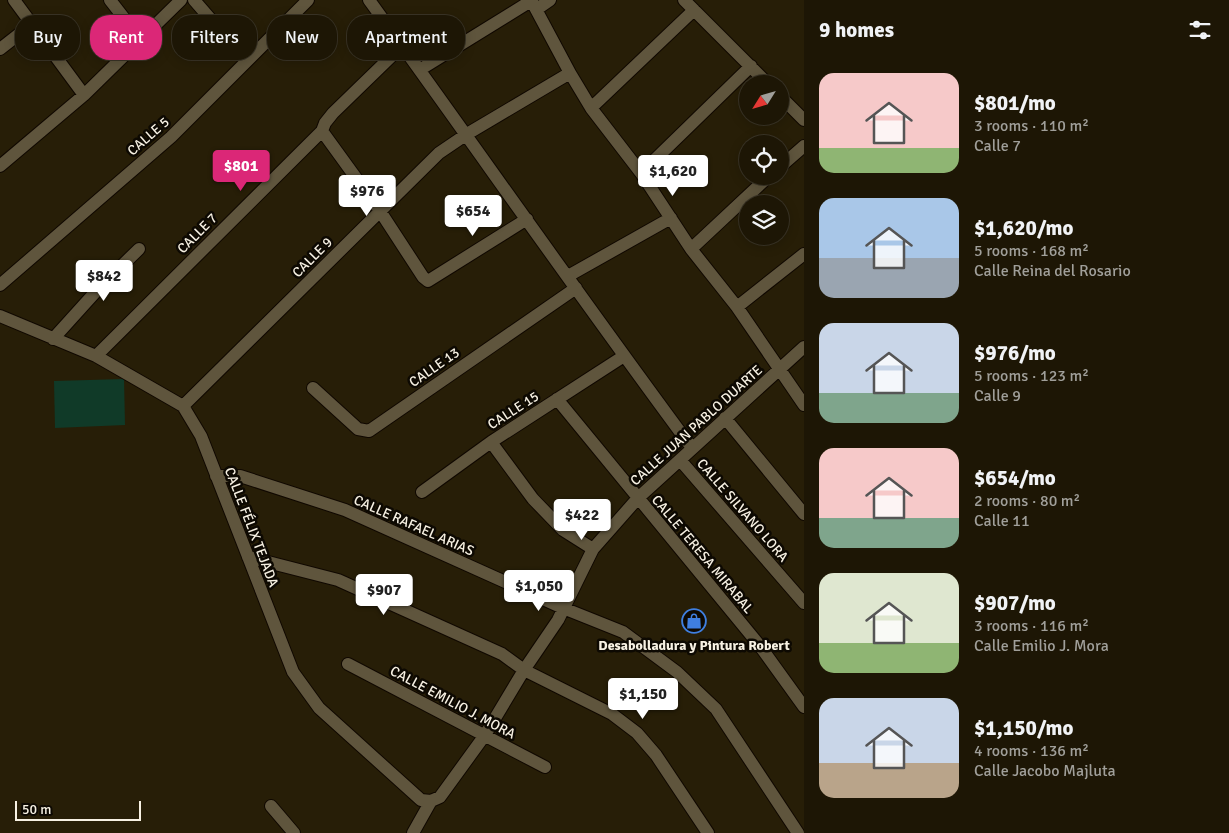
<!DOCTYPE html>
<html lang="en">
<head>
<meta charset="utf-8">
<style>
	body { margin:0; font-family:Signika,sans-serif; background:#251f0f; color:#f1f3f6; height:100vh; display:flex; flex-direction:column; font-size:19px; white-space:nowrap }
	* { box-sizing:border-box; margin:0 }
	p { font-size:16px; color:#a09f9a }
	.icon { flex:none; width:28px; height:28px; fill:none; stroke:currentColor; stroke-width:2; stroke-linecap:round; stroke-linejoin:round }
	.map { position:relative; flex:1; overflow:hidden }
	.details { display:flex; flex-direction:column; background:#1d1605; width:425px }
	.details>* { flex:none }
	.hud { position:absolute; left:15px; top:15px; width:475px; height:45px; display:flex; gap:10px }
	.needle { width:32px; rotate:233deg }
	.controls { position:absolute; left:739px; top:75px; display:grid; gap:10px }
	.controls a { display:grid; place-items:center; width:50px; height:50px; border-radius:50%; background:#1d1605; box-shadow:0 2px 12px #0003,0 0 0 1px #3b3527; font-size:25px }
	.scale { position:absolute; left:15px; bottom:12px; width:126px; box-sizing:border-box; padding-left:5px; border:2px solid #f7f1e3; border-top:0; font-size:14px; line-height:18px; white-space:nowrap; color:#f7f1e3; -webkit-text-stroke:4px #0d0902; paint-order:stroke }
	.price { position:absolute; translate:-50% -42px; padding:0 11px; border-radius:5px; background:#fff; color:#222; font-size:16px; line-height:32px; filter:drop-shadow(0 1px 2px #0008) }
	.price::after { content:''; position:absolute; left:50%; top:30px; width:15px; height:11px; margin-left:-8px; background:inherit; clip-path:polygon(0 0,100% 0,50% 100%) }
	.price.on { background:#db2777; color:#fff }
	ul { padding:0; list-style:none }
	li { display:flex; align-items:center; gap:15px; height:125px; padding:0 15px }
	li span { display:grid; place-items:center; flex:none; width:140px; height:100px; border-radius:15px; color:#555 }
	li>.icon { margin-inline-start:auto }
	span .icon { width:60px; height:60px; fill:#fffc; stroke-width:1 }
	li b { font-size:21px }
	h2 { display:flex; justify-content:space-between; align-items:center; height:60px; padding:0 15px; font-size:21px }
	.chip { padding:0 18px; border-radius:20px; background:#1d1605; box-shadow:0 2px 12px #0003,0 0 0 1px #3b3527; font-size:18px; line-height:45px }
	.chip.on { background:#db2777; color:#fff }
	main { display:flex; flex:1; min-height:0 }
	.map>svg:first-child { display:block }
</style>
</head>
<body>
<main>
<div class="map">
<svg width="804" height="833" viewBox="0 0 804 833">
	<rect width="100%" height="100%" fill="#271e07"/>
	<!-- green -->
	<path fill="#103a28" d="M124,379L125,425L55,428L54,381Z"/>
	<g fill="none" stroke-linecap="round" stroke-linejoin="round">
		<!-- street casing -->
		<g stroke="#100800" stroke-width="14">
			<path id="street" d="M14,0L84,95
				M110,0L141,40
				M194,0L246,60
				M369,0C477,149 582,300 692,448
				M531,0L570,73L591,108L641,173L691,249L737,307L804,405
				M684,0L768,84
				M537,9L550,0
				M0,49L32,24
				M421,69L531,1
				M780,96L804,120
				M591,108L694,10
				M322,131L380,211L423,277L428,281L527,219
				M0,166L84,95L181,0
				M780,167L804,146
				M641,173L751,66
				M691,249L769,176
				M568,276L671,218
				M0,285L171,137L308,0
				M737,307L804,254
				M0,316L96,356L183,406L201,436L293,672L319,708L421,800L431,801
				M53,339L100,287L139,249
				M96,356L322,131L325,123L333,113L402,46
				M313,388L358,429L369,431L576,288
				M557,399L760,646L804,707
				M183,406L439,153L467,134L570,73
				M725,418L804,514
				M491,442L533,499L563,530L593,549
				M680,460L804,603
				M216,476H240L345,510L563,608L623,632L677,672L716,709L798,833
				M422,492L491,442L624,356
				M248,557L338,580L502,654L524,670L612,714L637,733L656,755L708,833
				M348,664L545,767
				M431,801L440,797L485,735L524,670L558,620L593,549L638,498L804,347
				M271,806L294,833
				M413,833L431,801"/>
		</g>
		<!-- street -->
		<use href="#street" stroke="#5f553d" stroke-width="12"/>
	</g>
	<!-- icons -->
	<defs>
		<g id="shop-ring" transform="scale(1.25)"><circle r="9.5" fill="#0d0902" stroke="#3f7fe0" stroke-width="1.5"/><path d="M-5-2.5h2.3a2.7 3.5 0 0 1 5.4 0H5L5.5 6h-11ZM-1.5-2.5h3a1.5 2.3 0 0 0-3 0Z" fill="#3f7fe0"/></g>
	</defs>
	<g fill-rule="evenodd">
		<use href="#shop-ring" x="694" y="621"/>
	</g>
	<g text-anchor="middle" stroke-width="5" stroke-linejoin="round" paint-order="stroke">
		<!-- street labels -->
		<g font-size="14" fill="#f7f1e3" stroke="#0d0902">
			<text transform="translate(148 136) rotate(-41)" y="5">CALLE 5</text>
			<text transform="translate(197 233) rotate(-45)" y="5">CALLE 7</text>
			<text transform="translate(312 257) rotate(-45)" y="5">CALLE 9</text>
			<text transform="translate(434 367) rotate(-35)" y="5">CALLE 13</text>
			<text transform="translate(513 410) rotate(-33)" y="5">CALLE 15</text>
			<text transform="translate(696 425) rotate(-42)" y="5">CALLE JUAN PABLO DUARTE</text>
			<text transform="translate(743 510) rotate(49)" y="5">CALLE SILVANO LORA</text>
			<text transform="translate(414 525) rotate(24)" y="5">CALLE RAFAEL ARIAS</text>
			<text transform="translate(252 527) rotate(69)" y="5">CALLE FÉLIX TEJADA</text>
			<text transform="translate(703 554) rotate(50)" y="5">CALLE TERESA MIRABAL</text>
			<text transform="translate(453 702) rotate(28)" y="5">CALLE EMILIO J. MORA</text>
		</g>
		<!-- poi labels -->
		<g font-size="14" font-weight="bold" fill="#f7f1e3" stroke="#0d0902">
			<text x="694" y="650">Desabolladura y Pintura Robert</text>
		</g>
	</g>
</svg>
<div class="controls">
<a><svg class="needle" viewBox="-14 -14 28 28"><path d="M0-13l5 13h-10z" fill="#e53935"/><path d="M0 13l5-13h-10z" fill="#a09f9a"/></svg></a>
<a><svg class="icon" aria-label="locate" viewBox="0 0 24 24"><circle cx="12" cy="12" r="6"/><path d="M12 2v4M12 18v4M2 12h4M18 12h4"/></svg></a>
<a><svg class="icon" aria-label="layers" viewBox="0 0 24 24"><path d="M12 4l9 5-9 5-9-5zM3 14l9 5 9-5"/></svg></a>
</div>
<div class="scale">50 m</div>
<b class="price on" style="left:241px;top:192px">$801</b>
<b class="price" style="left:673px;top:197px">$1,620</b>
<b class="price" style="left:367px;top:217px">$976</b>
<b class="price" style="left:473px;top:237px">$654</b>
<b class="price" style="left:104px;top:302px">$842</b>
<b class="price" style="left:582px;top:541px">$422</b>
<b class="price" style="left:539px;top:612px">$1,050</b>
<b class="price" style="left:384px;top:616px">$907</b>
<b class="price" style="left:643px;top:720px">$1,150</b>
<div class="hud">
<a class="chip">Buy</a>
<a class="chip on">Rent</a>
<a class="chip">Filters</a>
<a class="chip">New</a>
<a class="chip">Apartment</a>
</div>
</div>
<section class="details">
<h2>9 homes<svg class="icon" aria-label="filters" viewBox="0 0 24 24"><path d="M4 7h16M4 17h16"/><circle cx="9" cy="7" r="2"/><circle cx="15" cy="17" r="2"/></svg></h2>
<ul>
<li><span style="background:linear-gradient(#f6c9c9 75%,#8fb573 0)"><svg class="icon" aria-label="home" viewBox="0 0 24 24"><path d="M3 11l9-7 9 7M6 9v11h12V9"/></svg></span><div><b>$801/mo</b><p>3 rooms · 110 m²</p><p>Calle 7</p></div></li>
<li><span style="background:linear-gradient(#a9c7e8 60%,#9aa5b1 0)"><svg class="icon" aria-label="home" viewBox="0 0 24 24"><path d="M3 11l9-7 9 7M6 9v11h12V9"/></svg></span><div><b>$1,620/mo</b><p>5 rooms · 168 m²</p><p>Calle Reina del Rosario</p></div></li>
<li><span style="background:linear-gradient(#c9d6e8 70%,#7fa58c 0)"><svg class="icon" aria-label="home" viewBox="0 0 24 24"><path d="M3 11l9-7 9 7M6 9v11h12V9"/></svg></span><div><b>$976/mo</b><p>5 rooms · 123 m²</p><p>Calle 9</p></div></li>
<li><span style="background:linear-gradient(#f6c9c9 70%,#7fa58c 0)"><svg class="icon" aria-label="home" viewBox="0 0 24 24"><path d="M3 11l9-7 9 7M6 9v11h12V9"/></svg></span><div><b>$654/mo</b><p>2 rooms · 80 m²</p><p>Calle 11</p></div></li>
<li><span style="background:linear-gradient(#dfe7d0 70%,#8fb573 0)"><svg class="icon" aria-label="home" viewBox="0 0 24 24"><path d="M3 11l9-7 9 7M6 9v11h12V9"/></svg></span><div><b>$907/mo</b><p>3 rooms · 116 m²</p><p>Calle Emilio J. Mora</p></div></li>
<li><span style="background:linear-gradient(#c9d6e8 65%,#b9a48a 0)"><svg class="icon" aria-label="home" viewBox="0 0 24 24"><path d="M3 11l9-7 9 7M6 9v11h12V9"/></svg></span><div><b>$1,150/mo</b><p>4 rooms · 136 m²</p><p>Calle Jacobo Majluta</p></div></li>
</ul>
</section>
</main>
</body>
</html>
